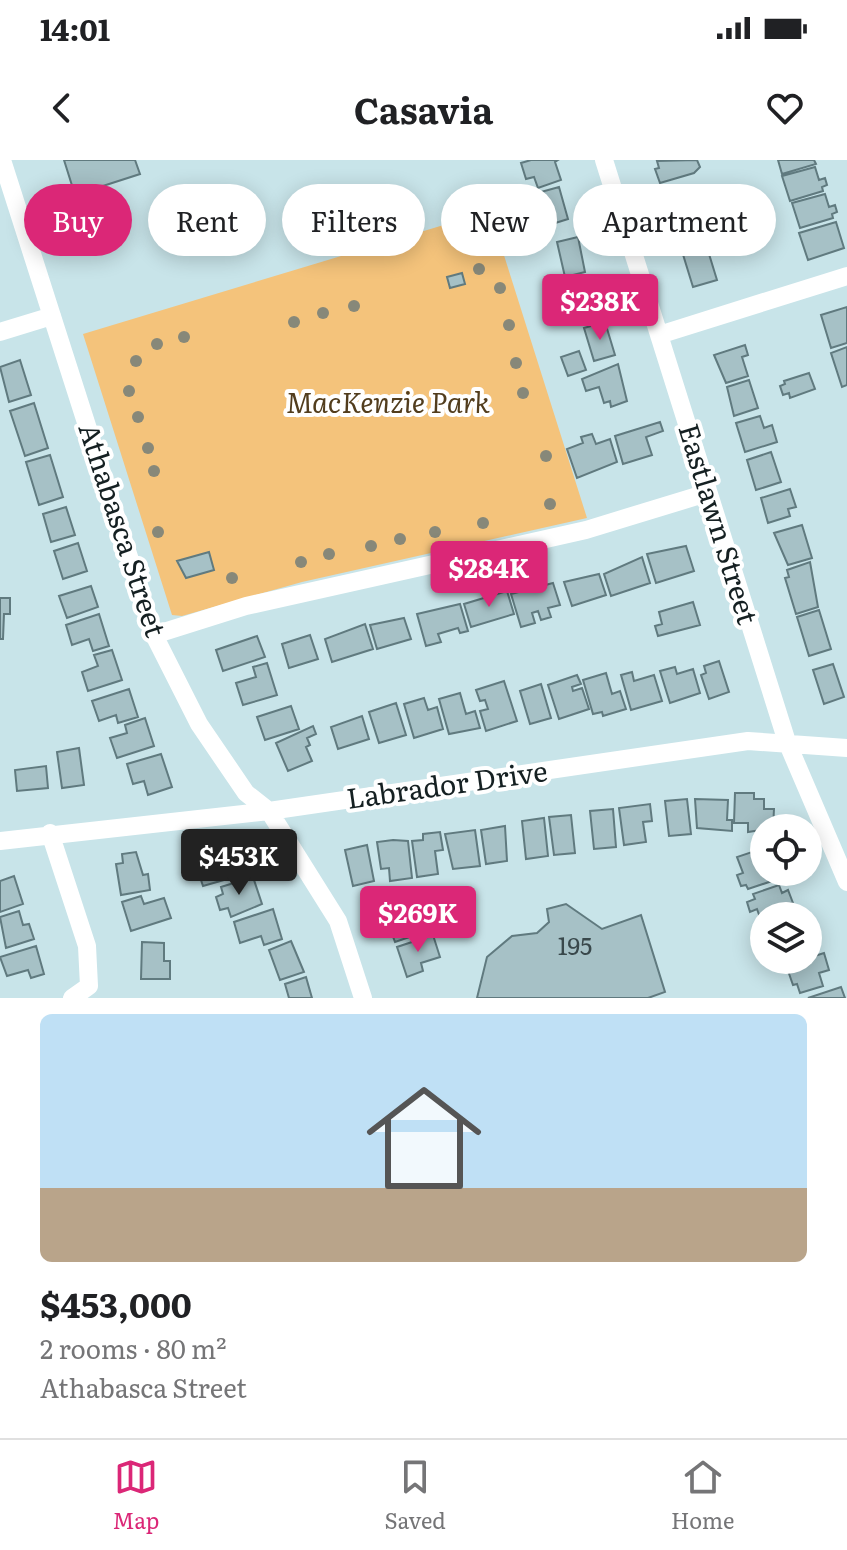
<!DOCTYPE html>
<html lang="en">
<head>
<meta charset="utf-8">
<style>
	body { margin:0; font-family:Literata,serif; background:#f6f6f6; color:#202124; height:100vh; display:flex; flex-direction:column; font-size:30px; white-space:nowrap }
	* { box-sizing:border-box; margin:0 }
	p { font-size:26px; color:#757577 }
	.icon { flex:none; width:44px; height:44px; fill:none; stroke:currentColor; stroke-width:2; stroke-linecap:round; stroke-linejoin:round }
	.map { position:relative; height:838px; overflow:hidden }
	.details { display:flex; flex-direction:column; background:#fff; flex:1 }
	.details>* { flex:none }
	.hud { position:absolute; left:24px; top:24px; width:800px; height:72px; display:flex; gap:16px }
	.controls { position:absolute; left:750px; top:654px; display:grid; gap:16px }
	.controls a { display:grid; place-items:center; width:72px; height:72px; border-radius:50%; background:#fff; box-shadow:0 4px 20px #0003; font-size:40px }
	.price { position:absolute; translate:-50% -68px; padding:0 18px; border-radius:8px; background:#db2777; color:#fff; font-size:26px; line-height:52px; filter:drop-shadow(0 2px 4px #0008) }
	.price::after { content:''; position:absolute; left:50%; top:48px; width:24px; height:18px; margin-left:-12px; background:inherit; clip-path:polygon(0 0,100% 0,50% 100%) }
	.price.on { background:#222; color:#fff }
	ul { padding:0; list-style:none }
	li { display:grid; align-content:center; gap:16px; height:424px; padding:0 40px }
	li+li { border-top:2px solid #e0e0e0 }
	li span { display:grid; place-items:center; height:248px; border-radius:12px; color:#555 }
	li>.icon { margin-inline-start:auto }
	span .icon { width:144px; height:144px; fill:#fffc; stroke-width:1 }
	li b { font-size:34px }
	.pill { padding:0 28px; border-radius:36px; background:#fff; box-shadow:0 4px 20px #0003; font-size:28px; line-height:72px }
	.pill.on { background:#db2777; color:#fff }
	.status { display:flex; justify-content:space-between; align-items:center; height:56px; padding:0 40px; background:#fff; direction:ltr }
	.status svg { height:22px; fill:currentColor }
	header { display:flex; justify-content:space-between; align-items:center; height:104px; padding:0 40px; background:#fff; font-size:36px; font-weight:700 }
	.dock { display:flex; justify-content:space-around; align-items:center; height:112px; border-top:2px solid #e0e0e0; background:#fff; font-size:22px; color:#757577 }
	.dock a { display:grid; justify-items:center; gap:4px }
	.dock .on { color:#db2777 }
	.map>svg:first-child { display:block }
</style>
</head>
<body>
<div class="status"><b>14:01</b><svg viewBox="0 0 49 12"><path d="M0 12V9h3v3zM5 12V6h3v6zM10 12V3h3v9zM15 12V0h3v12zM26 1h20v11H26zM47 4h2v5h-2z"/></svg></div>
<header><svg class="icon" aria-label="back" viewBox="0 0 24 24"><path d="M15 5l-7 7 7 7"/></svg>Casavia<svg class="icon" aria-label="heart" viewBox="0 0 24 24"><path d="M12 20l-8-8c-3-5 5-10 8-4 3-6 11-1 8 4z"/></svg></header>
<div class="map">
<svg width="847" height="838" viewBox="0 0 847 838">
	<rect width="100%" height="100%" fill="#c8e4e9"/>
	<!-- green -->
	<path fill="#f4c37b" d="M490,51L587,358L302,422L182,456L172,455L83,174Z"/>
	<!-- building -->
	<path fill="#a6c1c6" stroke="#607a7f" stroke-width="2" d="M64,0H135L140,14L75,35Z
		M531,0H558L555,2L561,20L538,28L534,17L526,19L521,3Z
		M697,0L700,7L694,13L660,23L655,9L659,8L657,1Z
		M778,0H814L816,4L782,14Z
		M815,7L819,20L825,18L827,25L822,27L823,31L790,41L782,16Z
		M559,27L568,59L533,70L523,37Z
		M685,30L697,54L693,55L699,72L678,79L664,37Z
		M825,34L829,47L835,45L837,52L832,54L833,58L800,68L792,43Z
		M836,62L844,88L808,100L799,73Z
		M578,77L585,112L565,117L557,82Z
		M705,81L717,120L693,127L681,88Z
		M462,113L465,124L450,128L447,117Z
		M589,120L604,157L584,164L579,147L567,150L560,129Z
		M847,147V183L831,188L821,155Z
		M605,162L615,195L594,201L584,168Z
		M745,185L748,195L742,197L748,216L726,223L714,195Z
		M847,187V225L842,227L831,193Z
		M579,191L586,210L568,216L561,197Z
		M20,200L31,235L9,242L0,207Z
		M618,204L627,241L611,247L610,241L604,243L599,227L586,231L582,219Z
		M809,213L815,229L790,238L789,233L783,235L780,226L785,224L784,221Z
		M749,220L758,248L734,256L727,227Z
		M34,243L48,288L25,296L10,251Z
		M760,256L764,268L772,265L777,282L745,292L736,263Z
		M660,262L663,271L646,277L652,295L623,304L615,276Z
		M592,274L596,284L610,279L617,302L577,318L567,289L583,283L581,277Z
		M771,292L781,322L756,330L747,300Z
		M50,295L63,337L39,345L26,302Z
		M790,329L796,347L788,349L790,356L768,363L761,338Z
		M66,347L75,375L51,382L43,354Z
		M802,365L812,398L788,405L774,373Z
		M78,383L87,411L63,419L54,391Z
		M686,386L694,411L656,423L647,394Z
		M209,392L214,410L186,418L177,401Z
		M642,397L650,423L611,436L604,414Z
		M810,402L818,447L796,454L785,418L789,417L787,410Z
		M599,414L606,435L572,446L564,422Z
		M553,423L560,445L548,448L551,457L541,460L538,451L532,453L535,463L521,467L511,434Z
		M91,426L98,447L67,458L59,436Z
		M507,431L514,454L471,467L464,444Z
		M0,438H10V454H4L3,479H0Z
		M693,442L700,465L658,476L655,466L662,464L659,452Z
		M460,444L468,471L460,473L458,468L438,474L441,482L426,486L417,454Z
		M819,450L831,489L809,496L797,457Z
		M99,454L109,486L93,491L89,479L72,485L66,465Z
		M404,458L411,479L377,489L370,465Z
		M365,464L373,489L332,502L325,479Z
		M310,475L318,499L289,508L282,484Z
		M257,476L265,497L223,511L216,490Z
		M112,490L122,520L88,531L82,512L98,506L94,495Z
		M719,501L729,532L709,539L701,515L706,513L704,506Z
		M267,503L277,535L243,545L236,523L256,517L253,507Z
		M833,504L844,537L824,544L813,510Z
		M675,507L677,514L693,509L700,533L670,543L660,511Z
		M632,512L634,521L654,515L662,541L631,550L621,515Z
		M606,513L612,534L620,531L626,549L603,556L602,552L593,554L583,520Z
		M577,515L581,524L572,527L573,531L582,528L589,549L559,559L548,525Z
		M504,521L517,561L486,571L480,551L488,549L485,540L480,541L476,530Z
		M541,524L551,558L530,564L520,531Z
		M129,529L138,557L118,563L116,555L99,561L92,541Z
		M460,533L466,554L475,551L480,568L449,574L439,539Z
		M424,538L428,550L437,547L443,569L414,578L404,544Z
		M396,543L406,575L379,583L369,552Z
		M291,546L299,569L265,580L257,557Z
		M362,556L369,579L338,589L331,567Z
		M145,558L154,586L117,598L110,578L127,573L125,565Z
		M313,566L316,574L307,578L310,585L306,587L312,601L288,611L276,583Z
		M79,588L84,625L62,628L57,592Z
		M161,594L172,627L148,635L144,621L133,624L127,604Z
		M46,606L48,628L17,631L15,610Z
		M735,633H754V639H764V649H774L773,668L748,672V663H734Z
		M687,639L691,674L669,676L665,641Z
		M695,639L728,640L727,660H732V671L697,668Z
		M650,644L652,661L643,662L646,682L624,685L619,648Z
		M613,649L616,687L594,689L590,651Z
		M571,655L575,693L554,695L549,657Z
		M544,658L548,696L526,699L522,661Z
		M505,666L507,701L486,704L481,670Z
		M475,670L480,706L453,709L445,674Z
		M440,672L443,690L435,691L438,714L417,717L412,681L423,680V674Z
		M393,680L408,681L412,718L390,721L389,708L381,709L377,682Z
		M367,685L374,721L353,726L345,690Z
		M229,686L238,716L203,726L196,705L209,701L207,692Z
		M764,688V712H769L772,721L748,729L746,725L741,726L737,715L743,713L737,697Z
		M136,692L143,715L148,714L150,730L121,735L116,704L123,703L122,694Z
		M14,716L23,744L0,752V721Z
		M253,717L262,744L231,757L228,748L220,750L216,737L223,734L221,727Z
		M779,725L782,733L788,730L793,743L786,745L790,756H764L763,766L757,749L750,752L747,742L755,739L753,734Z
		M141,736L144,744L164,738L171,758L131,771L122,742Z
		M566,744L602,769L641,755L665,832L648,838H477L487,797L512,776L537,773L549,762L547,749Z
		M423,748L430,770L395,782L387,760Z
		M273,749L282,779L264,785L261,776L240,783L234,762Z
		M19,751L23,765L29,764L34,779L6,788L0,757Z
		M433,775L440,797L421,803L423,811L407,817L397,787Z
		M291,781L304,812L280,820L269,790Z
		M142,782L164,783V801H170V819H141Z
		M36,786L44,814L31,818L28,810L7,816L0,797Z
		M824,793L829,810L819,813L823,826L800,833L797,824L793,825L786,805Z
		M306,817L312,838H289L285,824Z
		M841,827L845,838H808Z"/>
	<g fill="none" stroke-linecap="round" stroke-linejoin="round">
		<!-- minor -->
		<path stroke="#fff" stroke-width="18" d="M2,0L154,475L199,564L246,633L269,651L338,761L363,838
			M604,0L787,582L847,722
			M0,172L52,156
			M659,175L847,116
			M154,475L246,446L586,370L707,333
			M50,673L87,786L89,826L72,838
			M0,681L269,651L748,581L847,588"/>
	</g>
	<!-- trees -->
	<g fill="#878879">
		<circle cx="482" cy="60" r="6"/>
		<circle cx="479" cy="109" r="6"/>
		<circle cx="500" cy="128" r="6"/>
		<circle cx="354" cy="146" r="6"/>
		<circle cx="323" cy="153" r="6"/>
		<circle cx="294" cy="162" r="6"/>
		<circle cx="509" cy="165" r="6"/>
		<circle cx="184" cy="177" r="6"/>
		<circle cx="157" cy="184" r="6"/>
		<circle cx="136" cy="201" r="6"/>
		<circle cx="516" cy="203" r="6"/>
		<circle cx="129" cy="231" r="6"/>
		<circle cx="523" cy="233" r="6"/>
		<circle cx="138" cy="257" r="6"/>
		<circle cx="148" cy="288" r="6"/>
		<circle cx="546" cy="296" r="6"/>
		<circle cx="154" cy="311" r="6"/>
		<circle cx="550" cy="344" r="6"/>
		<circle cx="483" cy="363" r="6"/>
		<circle cx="158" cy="372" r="6"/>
		<circle cx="435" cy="372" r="6"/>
		<circle cx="400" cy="379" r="6"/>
		<circle cx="371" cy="386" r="6"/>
		<circle cx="329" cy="394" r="6"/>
		<circle cx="301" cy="402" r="6"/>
		<circle cx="232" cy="418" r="6"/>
	</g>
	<g text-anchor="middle" stroke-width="8" stroke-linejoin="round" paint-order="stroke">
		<!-- number labels -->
		<g font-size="24" fill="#39484b">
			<text x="575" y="795">195</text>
		</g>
		<!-- park labels -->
		<g font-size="28" font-style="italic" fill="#523d1d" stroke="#fff">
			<text x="388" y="253">MacKenzie Park</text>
		</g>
		<!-- street labels -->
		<g font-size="28" fill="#152022" stroke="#fff">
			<text transform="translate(718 364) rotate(73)" y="10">Eastlawn Street</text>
			<text transform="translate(122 370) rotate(72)" y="10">Athabasca Street</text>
			<text transform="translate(447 625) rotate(-8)" y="10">Labrador Drive</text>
		</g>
	</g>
</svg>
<div class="controls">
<a><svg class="icon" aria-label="locate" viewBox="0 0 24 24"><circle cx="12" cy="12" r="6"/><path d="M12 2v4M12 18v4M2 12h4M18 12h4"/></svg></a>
<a><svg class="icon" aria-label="layers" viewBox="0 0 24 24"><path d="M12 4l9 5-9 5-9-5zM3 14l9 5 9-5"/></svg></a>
</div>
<b class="price" style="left:600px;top:182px">$238K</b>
<b class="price" style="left:489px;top:449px">$284K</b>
<b class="price on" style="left:239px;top:737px">$453K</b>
<b class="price" style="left:418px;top:794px">$269K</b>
<div class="hud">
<a class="pill on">Buy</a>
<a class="pill">Rent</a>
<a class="pill">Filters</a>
<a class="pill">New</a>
<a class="pill">Apartment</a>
</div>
</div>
<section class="details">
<ul>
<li><span style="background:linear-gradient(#bfe0f5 70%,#b9a48a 0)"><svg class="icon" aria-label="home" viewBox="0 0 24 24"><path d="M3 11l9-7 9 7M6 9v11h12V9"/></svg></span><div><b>$453,000</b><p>2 rooms · 80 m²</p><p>Athabasca Street</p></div></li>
</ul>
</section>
<nav class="dock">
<a class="on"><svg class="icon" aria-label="map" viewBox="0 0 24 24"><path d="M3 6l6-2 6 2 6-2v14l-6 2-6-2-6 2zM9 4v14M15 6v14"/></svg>Map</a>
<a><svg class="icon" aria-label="saved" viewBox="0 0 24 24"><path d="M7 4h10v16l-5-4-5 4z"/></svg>Saved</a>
<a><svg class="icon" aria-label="home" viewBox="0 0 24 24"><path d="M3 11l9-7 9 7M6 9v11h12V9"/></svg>Home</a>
</nav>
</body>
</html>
